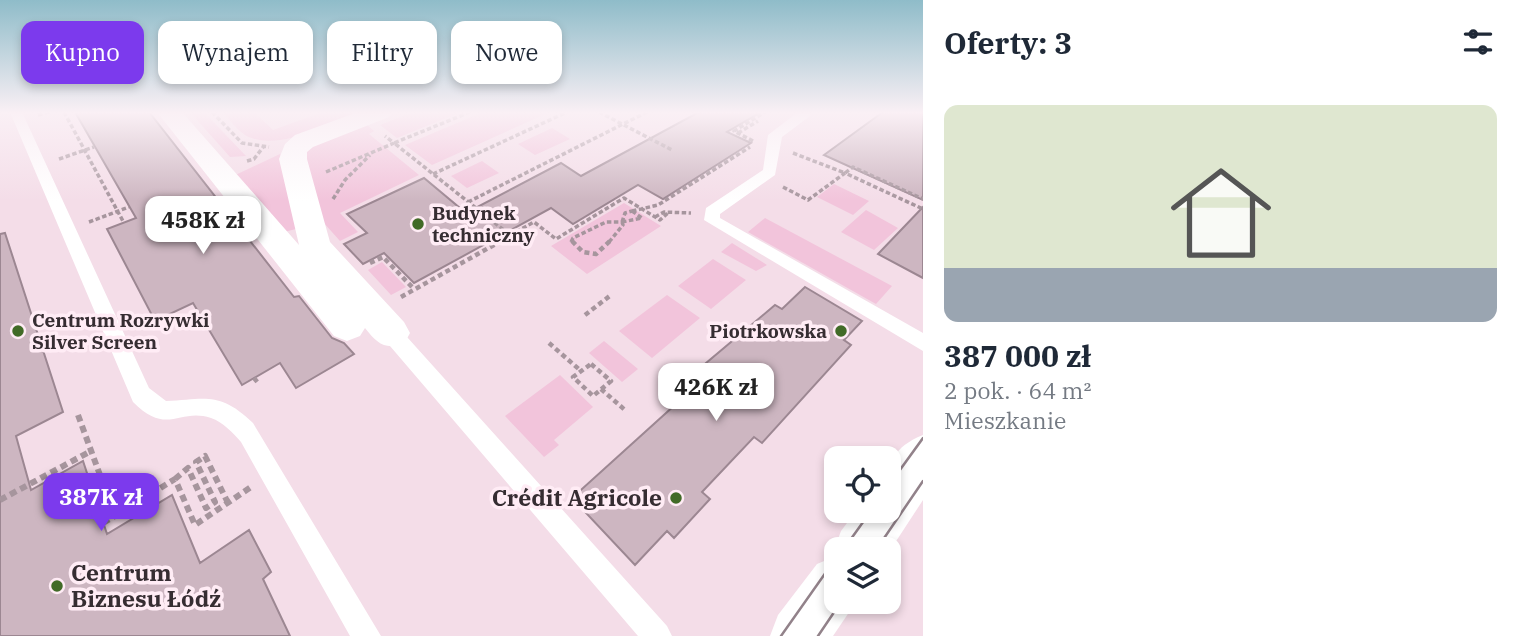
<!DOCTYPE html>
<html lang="pl">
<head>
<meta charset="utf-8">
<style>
	body { margin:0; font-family:"IBM Plex Serif",serif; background:#f6f6f7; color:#1f2937; height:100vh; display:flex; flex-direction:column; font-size:26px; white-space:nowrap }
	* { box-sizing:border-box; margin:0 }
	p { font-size:23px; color:#747a83 }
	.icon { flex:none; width:38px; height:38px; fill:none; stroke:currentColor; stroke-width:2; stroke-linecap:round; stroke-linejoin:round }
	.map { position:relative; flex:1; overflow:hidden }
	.side { display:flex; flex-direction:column; background:#fff; width:595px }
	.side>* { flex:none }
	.banner { position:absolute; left:21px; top:21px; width:665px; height:63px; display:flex; gap:14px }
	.fabs { position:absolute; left:824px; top:446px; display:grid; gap:14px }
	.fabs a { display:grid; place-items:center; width:77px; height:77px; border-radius:14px; background:#fff; box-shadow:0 4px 10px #0003; font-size:35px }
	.price { position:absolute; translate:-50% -60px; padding:0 16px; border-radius:14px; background:#fff; color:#222; font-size:23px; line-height:46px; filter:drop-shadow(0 2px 4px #0008) }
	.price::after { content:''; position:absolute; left:50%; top:42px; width:21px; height:16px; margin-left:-10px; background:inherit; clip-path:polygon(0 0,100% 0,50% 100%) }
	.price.on { background:#7c3aed; color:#fff }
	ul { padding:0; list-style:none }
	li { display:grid; align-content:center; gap:14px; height:371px; padding:0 21px }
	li+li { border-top:2px solid #e0e1e3 }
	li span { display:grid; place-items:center; height:217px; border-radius:14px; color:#555 }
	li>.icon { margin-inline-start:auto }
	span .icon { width:126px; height:126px; fill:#fffc; stroke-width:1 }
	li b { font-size:30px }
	h2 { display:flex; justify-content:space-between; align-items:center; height:84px; padding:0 21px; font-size:30px }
	.tag { padding:0 24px; border-radius:14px; background:#fff; box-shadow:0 4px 10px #0003; font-size:24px; line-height:63px }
	.tag.on { background:#7c3aed; color:#fff }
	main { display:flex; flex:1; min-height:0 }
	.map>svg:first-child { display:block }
</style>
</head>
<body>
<main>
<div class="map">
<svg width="923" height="636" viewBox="0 0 923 636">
	<rect width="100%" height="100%" fill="#f4dde8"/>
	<!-- green -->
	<path fill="#f2c4db" d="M190,112H204L246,156L230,157Z
		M222,112H254L273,130L323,112L359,113C330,124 275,153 245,135C237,130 229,119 222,112Z
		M413,112H461L397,138L380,125Z
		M483,112H550L432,165L405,145Z
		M367,125L374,131L369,134L419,175L340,213L358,232L340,241L323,222L302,153L305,149Z
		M552,128L570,139L535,155L518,144Z
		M280,154L296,229L276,234L229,178Z
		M482,161L499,173L467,188L451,176Z
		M834,184L869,201L853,215L817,197Z
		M624,203L661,226L587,274L551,246Z
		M866,210L898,228L874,250L841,232Z
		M765,218L892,286L876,304L748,232Z
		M732,243L767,265L756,271L721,252Z
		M713,259L746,280L711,309L678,286Z
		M382,262L406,287L391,295L368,270Z
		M667,295L700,318L652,358L619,331Z
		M604,341L638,369L622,382L589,353Z
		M560,375L593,407L554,440L559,445L544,457L505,416Z"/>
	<!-- building -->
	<path fill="#cdb6c1" stroke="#9c8792" stroke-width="2" d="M75,112H149L294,297L299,296L332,338L344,343L354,354L296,388L280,363L242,385L193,303L155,321L107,229L136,218Z
		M699,112H761L727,132L751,143L663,199L638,185L573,224L551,208L414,283L384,253L363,264L344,244L367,233L347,214L424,178L466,213L561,163L581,176Z
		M883,112H923V200L824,155Z
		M923,207V278L878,254Z
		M5,233L63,412L16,436L31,490L83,461L107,534L172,495L200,563L249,530L271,572L263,579L290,636H0V234Z
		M805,287L862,321L844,340L851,345L762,443L754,437L702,492L710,499L674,538L667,531L635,565L572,498L708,375L699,369L775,305L782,309Z"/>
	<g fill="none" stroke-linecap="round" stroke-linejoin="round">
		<!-- path-far2 -->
		<path stroke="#a6959d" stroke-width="3.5" stroke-dasharray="4.5 2.5" stroke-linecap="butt" d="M64,112L124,223
			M212,112L242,143L269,147
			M470,112L394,143L510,235
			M599,112L672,150
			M38,115L49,112
			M738,133L758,121
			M753,141L734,131L765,112
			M793,153L845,173L853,167L923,199
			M59,159L94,147
			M247,161L254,159L264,146
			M326,172L394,143L385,136
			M433,174L567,112
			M783,187L808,200L845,173L923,209
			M333,199L345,180L370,155
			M468,202L647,112
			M632,211L658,205L750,147
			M655,217L664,212L691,213
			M89,222L129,207
			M622,222L625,213L632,211
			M622,222L642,218L632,211
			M498,242L534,222L556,239L624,198L660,220L669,212
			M571,242L573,238L606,222H622
			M609,242L623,225L622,222"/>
		<!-- path-far1 -->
		<path stroke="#a6959d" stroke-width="4.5" stroke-dasharray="5 3.5" stroke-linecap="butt" d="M572,241L583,252L596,254L610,241
			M370,263L383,257L414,289
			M401,297L501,241
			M585,315L611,295
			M549,343L581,371
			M591,364L611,381L593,396L573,377Z
			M254,378L259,384
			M601,389L625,410"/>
		<!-- path -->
		<path stroke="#a6959d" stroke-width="6" stroke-dasharray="7 4.5" stroke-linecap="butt" d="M78,415L115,516L175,479L195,525L251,487
			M175,479L188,468L206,508L215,502L196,462L205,456L228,503
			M0,500L91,451
			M103,523L115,516"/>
		<!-- lane -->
		<path fill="#fff" fill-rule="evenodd" d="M10,112H22L149,388L166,401C206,399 220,391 253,423L381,636H350L241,442C233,433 223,422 211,418C179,407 168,437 133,402Z
			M798,112H810V116L782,137L775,175L720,214V218L923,333V351L704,220L706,208L763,170L768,135Z
			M391,325L398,327L667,626L672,636H638L384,339L381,333L384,327Z"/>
		<!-- street -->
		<path fill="#fff" fill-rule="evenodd" d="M157,112H182L299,245L279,159L285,144L295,135L358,112H392L389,117L313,147L307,152V159L330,242L404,322L410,333L404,344C384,350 377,343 365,328L360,336L347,341L334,336Z"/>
		<!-- secondary -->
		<path fill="#fff" fill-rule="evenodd" d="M923,435V500L889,552V550H836V602H856L833,636H770L778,615L817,564L836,556L834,550L841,531L856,511H889C889,474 883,451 923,435Z"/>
		<!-- tram -->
		<path stroke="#92828a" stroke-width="2.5" d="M889,485L923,438
			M843,550L871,511
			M876,550L923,481
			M781,636L836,558
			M818,636L841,602"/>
	</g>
	<!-- sky -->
	<linearGradient id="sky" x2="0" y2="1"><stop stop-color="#8fbcc9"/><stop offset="0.56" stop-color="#faf0f5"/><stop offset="1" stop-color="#faf0f5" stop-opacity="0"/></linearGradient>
	<rect width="923" height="201" fill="url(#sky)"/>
	<!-- markers -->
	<g fill="#416b27" stroke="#ffecf5" stroke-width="2.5">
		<circle cx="418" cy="224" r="7"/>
		<circle cx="18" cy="331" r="7"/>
		<circle cx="841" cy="331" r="7"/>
		<circle cx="676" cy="498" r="7"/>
		<circle cx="57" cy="586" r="7"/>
	</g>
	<g text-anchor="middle" stroke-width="7" stroke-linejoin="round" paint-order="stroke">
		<!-- poi labels -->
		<g font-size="19" font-weight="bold" fill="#362d32" stroke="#ffecf5" text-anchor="start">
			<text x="432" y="220">Budynek<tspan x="432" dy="22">techniczny</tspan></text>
			<text x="32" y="327">Centrum Rozrywki<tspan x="32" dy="22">Silver Screen</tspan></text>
			<text x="827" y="338" text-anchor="end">Piotrkowska</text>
		</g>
		<!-- near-poi labels -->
		<g font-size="23" font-weight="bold" fill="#362d32" stroke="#ffecf5" text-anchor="end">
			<text x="662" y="506">Crédit Agricole</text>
			<text x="71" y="581" text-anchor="start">Centrum<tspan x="71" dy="26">Biznesu Łódź</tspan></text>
		</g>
	</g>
</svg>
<div class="fabs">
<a><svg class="icon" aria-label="locate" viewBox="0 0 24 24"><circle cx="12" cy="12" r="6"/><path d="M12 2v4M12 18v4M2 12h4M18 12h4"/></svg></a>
<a><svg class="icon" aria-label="layers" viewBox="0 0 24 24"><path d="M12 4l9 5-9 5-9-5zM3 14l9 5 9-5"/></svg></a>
</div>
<b class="price" style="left:203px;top:256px">458K zł</b>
<b class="price" style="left:716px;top:423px">426K zł</b>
<b class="price on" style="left:101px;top:533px">387K zł</b>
<div class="banner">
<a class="tag on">Kupno</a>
<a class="tag">Wynajem</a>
<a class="tag">Filtry</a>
<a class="tag">Nowe</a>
</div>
</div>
<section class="side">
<h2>Oferty: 3<svg class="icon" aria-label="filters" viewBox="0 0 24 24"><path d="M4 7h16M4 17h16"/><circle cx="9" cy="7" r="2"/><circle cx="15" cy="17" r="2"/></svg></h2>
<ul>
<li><span style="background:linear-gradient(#dfe7d0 75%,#9aa5b1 0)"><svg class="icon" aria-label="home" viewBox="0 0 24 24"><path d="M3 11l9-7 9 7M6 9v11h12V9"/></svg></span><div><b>387 000 zł</b><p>2 pok. · 64 m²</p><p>Mieszkanie</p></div></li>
</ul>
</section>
</main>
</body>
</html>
